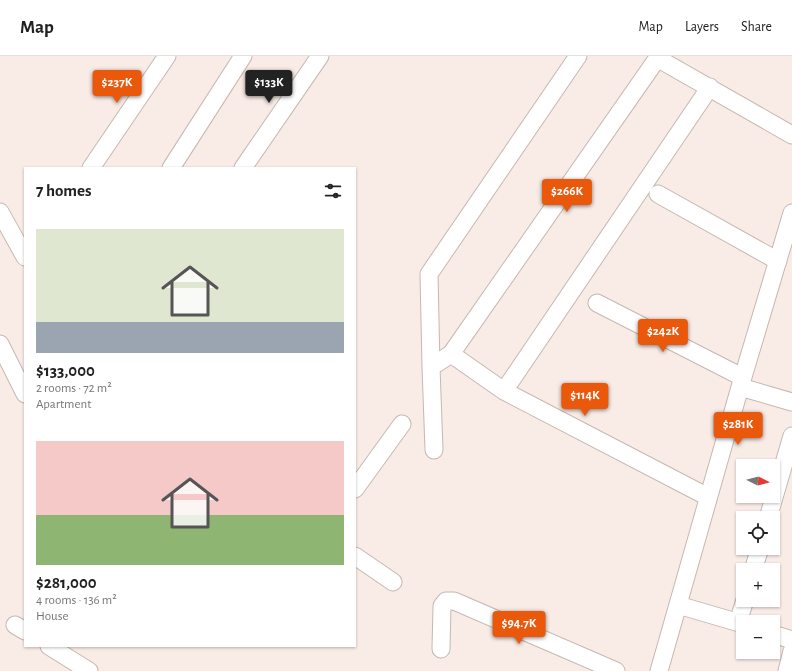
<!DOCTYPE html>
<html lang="en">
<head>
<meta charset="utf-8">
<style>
	body { margin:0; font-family:"Alegreya Sans",sans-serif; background:#f2f2f2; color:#222; height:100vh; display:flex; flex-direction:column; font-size:15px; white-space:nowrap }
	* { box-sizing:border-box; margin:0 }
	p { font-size:13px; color:#767676 }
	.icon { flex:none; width:22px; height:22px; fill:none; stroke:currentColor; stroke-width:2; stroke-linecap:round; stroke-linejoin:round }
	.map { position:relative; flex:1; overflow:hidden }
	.sheet { position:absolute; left:24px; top:111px; width:332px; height:480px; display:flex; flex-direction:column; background:#fff; border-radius:0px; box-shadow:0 1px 3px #0004 }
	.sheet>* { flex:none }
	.needle { width:26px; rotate:96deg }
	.tools { position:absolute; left:736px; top:403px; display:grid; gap:8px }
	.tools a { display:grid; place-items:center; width:44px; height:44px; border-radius:0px; background:#fff; box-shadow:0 1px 3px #0004; font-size:20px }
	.price { position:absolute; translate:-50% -34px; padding:0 9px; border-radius:4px; background:#ea580c; color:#fff; font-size:13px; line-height:26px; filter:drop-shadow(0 1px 2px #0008) }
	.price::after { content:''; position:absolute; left:50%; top:24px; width:12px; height:9px; margin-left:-6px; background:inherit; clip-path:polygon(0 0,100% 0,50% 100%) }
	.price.selected { background:#222; color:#fff }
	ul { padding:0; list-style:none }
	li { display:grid; align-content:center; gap:8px; height:212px; padding:0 12px }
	li span { display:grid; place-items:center; height:124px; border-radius:0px; color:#555 }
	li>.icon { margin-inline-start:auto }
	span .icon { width:72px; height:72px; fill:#fffc; stroke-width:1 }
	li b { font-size:17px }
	h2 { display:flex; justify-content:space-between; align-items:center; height:48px; padding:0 12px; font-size:17px }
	header { display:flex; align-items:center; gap:24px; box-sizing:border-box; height:56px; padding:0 20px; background:#fff; border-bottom:1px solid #e0e0e0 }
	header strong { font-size:19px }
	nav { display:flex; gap:22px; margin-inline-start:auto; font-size:14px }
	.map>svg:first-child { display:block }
</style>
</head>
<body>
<header>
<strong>Map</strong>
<nav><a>Map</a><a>Layers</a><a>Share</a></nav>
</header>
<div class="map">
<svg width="792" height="615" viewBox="0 0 792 615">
	<rect width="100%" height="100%" fill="#f9ebe6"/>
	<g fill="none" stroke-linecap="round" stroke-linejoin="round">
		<!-- minor casing -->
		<g stroke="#c5b8b2" stroke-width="19">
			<path id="minor" d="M657,2L792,79
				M91,112L167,0
				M171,112L243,0
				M243,112L320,0
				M658,138L778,205
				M0,156L25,201
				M597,247L742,321
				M0,288L25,338
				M451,298L504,335L708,441
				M431,311L429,218L578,0
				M740,331L792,346
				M504,335L710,31
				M434,394L431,311L451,298L659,0
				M355,433L402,368
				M768,462L792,380
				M355,500L393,526
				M753,514L760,492
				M678,549L743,568
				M738,566L745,544
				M15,569L25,575
				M773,578L792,584
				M49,590L89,615
				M441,593L442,550L446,545H454L616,615
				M659,615L740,331L792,157
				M787,615L792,595"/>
		</g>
		<!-- minor -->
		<use href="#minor" stroke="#fff" stroke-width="17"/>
	</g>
</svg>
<div class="tools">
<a><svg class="needle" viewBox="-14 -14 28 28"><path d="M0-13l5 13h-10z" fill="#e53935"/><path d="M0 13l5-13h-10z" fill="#767676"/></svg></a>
<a><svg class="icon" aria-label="locate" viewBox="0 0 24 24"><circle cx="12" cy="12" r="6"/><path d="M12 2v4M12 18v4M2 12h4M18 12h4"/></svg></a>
<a>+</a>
<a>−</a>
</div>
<b class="price" style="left:117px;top:48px">$237K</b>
<b class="price selected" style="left:269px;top:48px">$133K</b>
<b class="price" style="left:567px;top:157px">$266K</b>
<b class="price" style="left:663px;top:297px">$242K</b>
<b class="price" style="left:585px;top:361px">$114K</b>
<b class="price" style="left:738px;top:390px">$281K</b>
<b class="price" style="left:519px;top:589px">$94.7K</b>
<section class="sheet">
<h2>7 homes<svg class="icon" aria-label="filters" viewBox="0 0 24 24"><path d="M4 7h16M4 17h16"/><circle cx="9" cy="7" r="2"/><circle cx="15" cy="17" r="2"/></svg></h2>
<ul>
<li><span style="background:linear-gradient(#dfe7d0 75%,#9aa5b1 0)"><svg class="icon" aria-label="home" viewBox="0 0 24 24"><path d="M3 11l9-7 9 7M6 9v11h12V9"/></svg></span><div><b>$133,000</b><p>2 rooms · 72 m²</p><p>Apartment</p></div></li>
<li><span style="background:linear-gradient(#f6c9c9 60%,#8fb573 0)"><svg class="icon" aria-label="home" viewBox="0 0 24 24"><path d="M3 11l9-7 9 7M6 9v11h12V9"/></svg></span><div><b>$281,000</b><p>4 rooms · 136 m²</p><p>House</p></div></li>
</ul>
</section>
</div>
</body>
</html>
